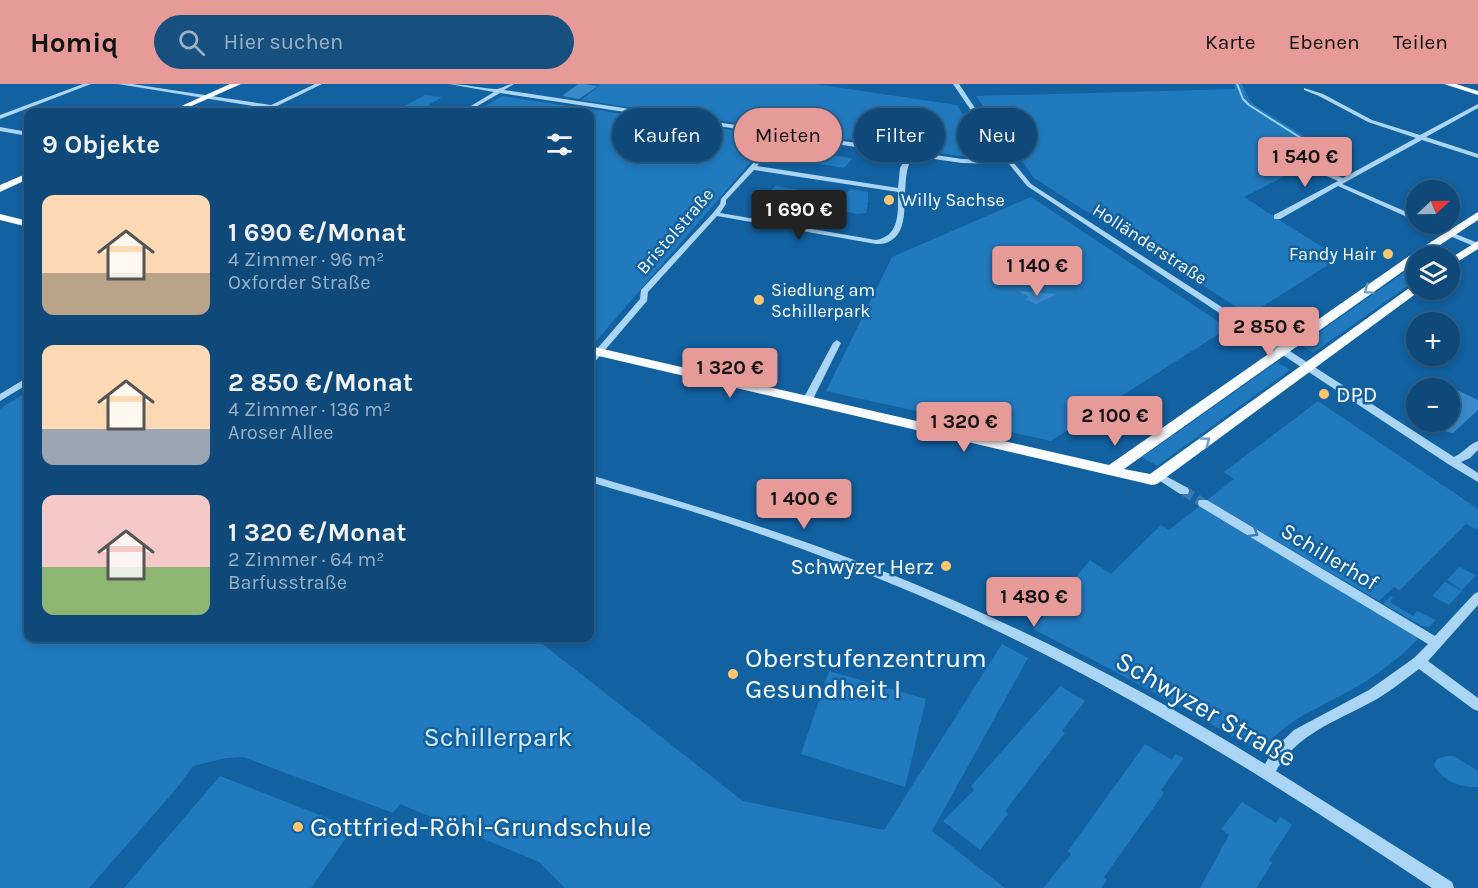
<!DOCTYPE html>
<html lang="de">
<head>
<meta charset="utf-8">
<style>
	body { margin:0; font-family:Karla,sans-serif; background:#17507e; color:#f1f3f6; height:100vh; display:flex; flex-direction:column; font-size:22px; white-space:nowrap }
	* { box-sizing:border-box; margin:0 }
	p { font-size:20px; color:#9bb2c6 }
	.icon { flex:none; width:33px; height:33px; fill:none; stroke:currentColor; stroke-width:2; stroke-linecap:round; stroke-linejoin:round }
	.map { position:relative; flex:1; overflow:hidden }
	.details { position:absolute; left:24px; top:24px; width:570px; height:534px; display:flex; flex-direction:column; background:#0e4979; border-radius:12px; box-shadow:0 3px 9px #0003,0 0 0 2px #2e618a }
	.details>* { flex:none }
	.top-card { position:absolute; left:612px; top:24px; width:570px; height:54px; display:flex; gap:12px }
	.needle { width:39px; rotate:68deg }
	.buttons { position:absolute; left:1406px; top:96px; display:grid; gap:12px }
	.buttons a { display:grid; place-items:center; width:54px; height:54px; border-radius:50%; background:#0e4979; box-shadow:0 3px 9px #0003,0 0 0 2px #2e618a; font-size:30px }
	.price { position:absolute; translate:-50% -51px; padding:0 14px; border-radius:6px; background:#e69b98; color:#111; font-size:20px; line-height:39px; filter:drop-shadow(0 2px 3px #0008) }
	.price::after { content:''; position:absolute; left:50%; top:36px; width:18px; height:14px; margin-left:-9px; background:inherit; clip-path:polygon(0 0,100% 0,50% 100%) }
	.price.active { background:#222; color:#fff }
	ul { padding:0; list-style:none }
	li { display:flex; align-items:center; gap:18px; height:150px; padding:0 18px }
	li span { display:grid; place-items:center; flex:none; width:168px; height:120px; border-radius:12px; color:#555 }
	li>.icon { margin-inline-start:auto }
	span .icon { width:72px; height:72px; fill:#fffc; stroke-width:1 }
	li b { font-size:26px }
	h2 { display:flex; justify-content:space-between; align-items:center; height:72px; padding:0 18px; font-size:26px }
	.chip { padding:0 21px; border-radius:27px; background:#0e4979; box-shadow:0 3px 9px #0003,0 0 0 2px #2e618a; font-size:21px; line-height:54px }
	.chip.active { background:#e69b98; color:#111 }
	header { display:flex; align-items:center; gap:36px; box-sizing:border-box; height:84px; padding:0 30px; background:#e69b98; color:#111 }
	header strong { font-size:28px }
	nav { display:flex; gap:33px; margin-inline-start:auto; font-size:21px }
	.search { width:420px; height:54px; background:#17507e; display:flex; align-items:center; gap:15px; box-sizing:border-box; padding:0 21px; border-radius:33px; color:#9bb2c6; font-size:22px }
	.map>svg:first-child { display:block }
</style>
</head>
<body>
<header>
<strong>Homiq</strong>
<div class="search"><svg class="icon" aria-label="search" viewBox="0 0 24 24"><circle cx="10" cy="10" r="6"/><path d="M15 15l6 6"/></svg>Hier suchen</div>
<nav><a>Karte</a><a>Ebenen</a><a>Teilen</a></nav>
</header>
<div class="map">
<svg width="1478" height="804" viewBox="0 0 1478 804">
	<rect width="100%" height="100%" fill="#1261a1"/>
	<!-- green -->
	<path fill="#217abe" d="M597,0H815L957,21L991,74L959,72L581,16L600,1Z
		M1234,0H1242L1249,15L1254,21L1323,64L1337,66L1244,113L1339,174L1249,231L1034,94L976,12L1235,5Z
		M425,11L442,13L417,28L399,25Z
		M502,12L773,52L597,256L590,254V28H476Z
		M806,67L851,74L852,75L844,84L795,76L801,68Z
		M775,102L838,112L840,113L830,126L767,115L766,112Z
		M850,105L868,108V119L865,120H868L866,129L857,130L836,125L840,118H843L841,117Z
		M1031,113L1228,244L1051,357L826,307L892,173Z
		M1416,180V196L1313,269L1301,261Z
		M1277,278L1290,286L1157,382L1142,373Z
		M28,307V554H535L743,717L884,746L1002,560L1028,574L932,747L1005,804H565L539,778L400,720L393,729L243,673L226,674L193,682L177,704L89,804H0V325Z
		M1318,317L1478,425V446L1466,440L1400,506L1394,503L1379,517L1207,416L1234,395L1224,388Z
		M1200,422L1417,553L1418,555C1396,578 1370,596 1342,611C1314,626 1286,637 1265,663L1251,662L1114,587L1033,545L1090,476L1111,490L1161,441L1169,446Z
		M1459,483L1476,491L1462,506L1447,496Z
		M1445,498L1462,507L1449,521L1432,512Z
		M1391,512L1393,513L1390,518L1413,532L1417,527L1436,536L1429,543L1422,542L1383,520Z
		M829,587L926,615L905,703L801,670Z
		M1060,602L1085,617L1062,647L1065,649L1005,727L1008,730L980,766L943,737L974,706L971,702Z
		M1145,660L1172,676L1175,670L1184,674L1161,706L1164,709L1104,793L1107,796L1101,804H1043L1071,770L1068,767Z
		M1446,672H1454L1478,687V703C1461,704 1442,697 1434,681L1437,675Z
		M220,692L353,744L311,804H124Z
		M1242,718L1276,739L1280,733L1292,741L1269,776L1272,779L1256,804H1200L1229,751L1221,745Z"/>
	<g fill="none" stroke-linecap="round" stroke-linejoin="round">
		<!-- stream -->
		<path stroke="#9dd2f8" stroke-width="2" d="M1237,0L1243,15L1249,21L1326,70"/>
	</g>
	<!-- building -->
	<path fill="#3b8ac8" d="M578,0H584L598,2L579,15L562,12Z
		M1018,207L1057,210L1036,220L1025,215L1029,213Z
		M1459,307L1478,316V326L1453,349L1413,340L1414,338H1449V316Z"/>
	<g fill="none" stroke-linecap="round" stroke-linejoin="round">
		<!-- minor-tunnel -->
		<path stroke="#3679af" stroke-width="10" stroke-dasharray="10 5" stroke-linecap="butt" d="M1184,407L1203,419"/>
		<!-- minor -->
		<path fill="#abd5f5" fill-rule="evenodd" d="M83,0H91L0,35V31Z
			M118,0H132L271,21L315,0H322L277,22L305,26L308,28L271,25Z
			M449,0C465,0 479,4 495,5C502,5 506,0 514,0L504,6L962,75L1005,76L953,0H959L1001,63L1031,100L1454,373C1463,369 1469,360 1478,357V366L1470,374L1461,378L1478,389V398L1448,380L1027,102L1009,80L962,79L913,72C897,95 915,145 890,157C886,160 880,160 876,160L717,132L648,208L647,217L593,280L590,281V273L640,215L641,206L713,129L720,120L721,115L778,51L500,9L467,28H461L494,8ZM784,52L908,71L900,84L898,104L757,82ZM754,86L898,108C898,128 900,152 876,156L720,129L726,120V116Z
			M1304,4L1323,10L1372,36L1420,51L1478,20V24L1426,53L1478,70V74L1422,56L1342,100L1416,132V137L1338,102L1280,135H1274V131L1338,97L1306,83V81H1310L1343,94L1416,54L1368,38L1319,12L1304,6Z
			M0,43L28,48V52L0,47Z
			M25,137H28V142L24,140Z
			M1422,140H1431L1478,159V164Z
			M837,256L841,259L812,317L807,320L804,319L802,317L833,259Z
			M28,293V300L0,317V310Z
			M1158,388L1188,404L1189,407L1188,410H1180L1154,393L1153,391L1154,389Z
			M590,391C675,416 759,440 841,471C989,526 1131,597 1265,680L1274,665L1294,646L1369,606L1414,574L1428,560L1199,422L1198,419L1199,416H1207L1435,552L1474,510L1478,508V521L1428,577L1478,614V627L1473,625L1419,585C1405,595 1392,606 1377,615C1340,636 1298,648 1276,687L1452,798L1454,804H1432C1267,694 1099,588 916,510C843,479 769,452 694,428C659,417 624,409 590,398Z"/>
		<!-- major -->
		<path fill="#f9fcff" fill-rule="evenodd" d="M230,0H241L178,28H168Z
			M1444,0H1456L1478,7V11Z
			M28,89V95L0,108V101Z
			M1478,128V136L1423,172H1416V178L1124,385L1150,390L1412,202L1416,201V206H1421L1157,400L1152,401L590,270V262L1109,381L1412,170Z
			M0,130L28,137V143L0,136Z
			M1478,157V165L1449,183V175Z"/>
	</g>
	<!-- one-way arrows -->
	<defs><path id="oneway-chevron" d="M-2-3.5L2.5 0L-2 3.5" fill="none" stroke-width="1.6" stroke-linecap="round" stroke-linejoin="round" transform="scale(1.5)"/></defs>
	<g stroke="#6e9fc7">
		<use href="#oneway-chevron" transform="translate(1368 206) rotate(145)"/>
		<use href="#oneway-chevron" transform="translate(1206 357) rotate(-36)"/>
	</g>
	<use stroke="#387eb6" href="#oneway-chevron" transform="translate(1254 449) rotate(31)"/>
	<!-- markers -->
	<g fill="#ffc56f" stroke="#1261a1" stroke-width="2">
		<circle cx="889" cy="116" r="6"/>
		<circle cx="1388" cy="170" r="6"/>
		<circle cx="759" cy="216" r="6"/>
		<circle cx="1324" cy="310" r="6"/>
		<circle cx="946" cy="482" r="6"/>
		<circle cx="733" cy="590" r="6"/>
		<circle cx="298" cy="743" r="6"/>
	</g>
	<g text-anchor="middle" stroke-width="5" stroke-linejoin="round" paint-order="stroke">
		<!-- far-poi labels -->
		<g font-size="18" fill="#fff" stroke="#1261a1" text-anchor="start">
			<text x="901" y="122">Willy Sachse</text>
			<text x="1376" y="176" text-anchor="end">Fandy Hair</text>
			<text x="771" y="212">Siedlung am<tspan x="771" dy="21">Schillerpark</tspan></text>
		</g>
		<!-- far-street labels -->
		<g font-size="18" fill="#fff" stroke="#1261a1">
			<text transform="translate(675 147) rotate(-49)" y="6">Bristolstraße</text>
			<text transform="translate(1150 160) rotate(33)" y="6">Holländerstraße</text>
		</g>
		<!-- poi labels -->
		<g font-size="22" fill="#fff" stroke="#1261a1" text-anchor="start">
			<text x="1336" y="318">DPD</text>
			<text x="934" y="490" text-anchor="end">Schwyzer Herz</text>
		</g>
		<!-- street labels -->
		<g font-size="22" fill="#fff" stroke="#1261a1">
			<text transform="translate(1330 472) rotate(31)" y="8">Schillerhof</text>
		</g>
		<!-- near-poi labels -->
		<g font-size="27" fill="#fff" stroke="#1261a1" text-anchor="start">
			<text x="745" y="583">Oberstufenzentrum<tspan x="745" dy="31">Gesundheit I</tspan></text>
			<text x="310" y="752">Gottfried-Röhl-Grundschule</text>
		</g>
		<!-- near-street labels -->
		<g font-size="27" fill="#fff" stroke="#1261a1">
			<text transform="translate(1206 625) rotate(30)" y="9">Schwyzer Straße</text>
		</g>
		<!-- near-park labels -->
		<g font-size="27" fill="#d4ecfe" stroke="#1261a1">
			<text x="498" y="662">Schillerpark</text>
		</g>
	</g>
</svg>
<div class="buttons">
<a><svg class="needle" viewBox="-14 -14 28 28"><path d="M0-13l5 13h-10z" fill="#e53935"/><path d="M0 13l5-13h-10z" fill="#9bb2c6"/></svg></a>
<a><svg class="icon" aria-label="layers" viewBox="0 0 24 24"><path d="M12 4l9 5-9 5-9-5zM3 14l9 5 9-5"/></svg></a>
<a>+</a>
<a>−</a>
</div>
<b class="price" style="left:1305px;top:104px">1 540 €</b>
<b class="price active" style="left:799px;top:157px">1 690 €</b>
<b class="price" style="left:1037px;top:213px">1 140 €</b>
<b class="price" style="left:1269px;top:274px">2 850 €</b>
<b class="price" style="left:730px;top:315px">1 320 €</b>
<b class="price" style="left:1115px;top:363px">2 100 €</b>
<b class="price" style="left:964px;top:369px">1 320 €</b>
<b class="price" style="left:804px;top:446px">1 400 €</b>
<b class="price" style="left:1034px;top:544px">1 480 €</b>
<div class="top-card">
<a class="chip">Kaufen</a>
<a class="chip active">Mieten</a>
<a class="chip">Filter</a>
<a class="chip">Neu</a>
</div>
<section class="details">
<h2>9 Objekte<svg class="icon" aria-label="filters" viewBox="0 0 24 24"><path d="M4 7h16M4 17h16"/><circle cx="9" cy="7" r="2"/><circle cx="15" cy="17" r="2"/></svg></h2>
<ul>
<li><span style="background:linear-gradient(#ffd9b3 65%,#b9a48a 0)"><svg class="icon" aria-label="home" viewBox="0 0 24 24"><path d="M3 11l9-7 9 7M6 9v11h12V9"/></svg></span><div><b>1 690 €/Monat</b><p>4 Zimmer · 96 m²</p><p>Oxforder Straße</p></div></li>
<li><span style="background:linear-gradient(#ffd9b3 70%,#9aa5b1 0)"><svg class="icon" aria-label="home" viewBox="0 0 24 24"><path d="M3 11l9-7 9 7M6 9v11h12V9"/></svg></span><div><b>2 850 €/Monat</b><p>4 Zimmer · 136 m²</p><p>Aroser Allee</p></div></li>
<li><span style="background:linear-gradient(#f6c9c9 60%,#8fb573 0)"><svg class="icon" aria-label="home" viewBox="0 0 24 24"><path d="M3 11l9-7 9 7M6 9v11h12V9"/></svg></span><div><b>1 320 €/Monat</b><p>2 Zimmer · 64 m²</p><p>Barfusstraße</p></div></li>
</ul>
</section>
</div>
</body>
</html>
